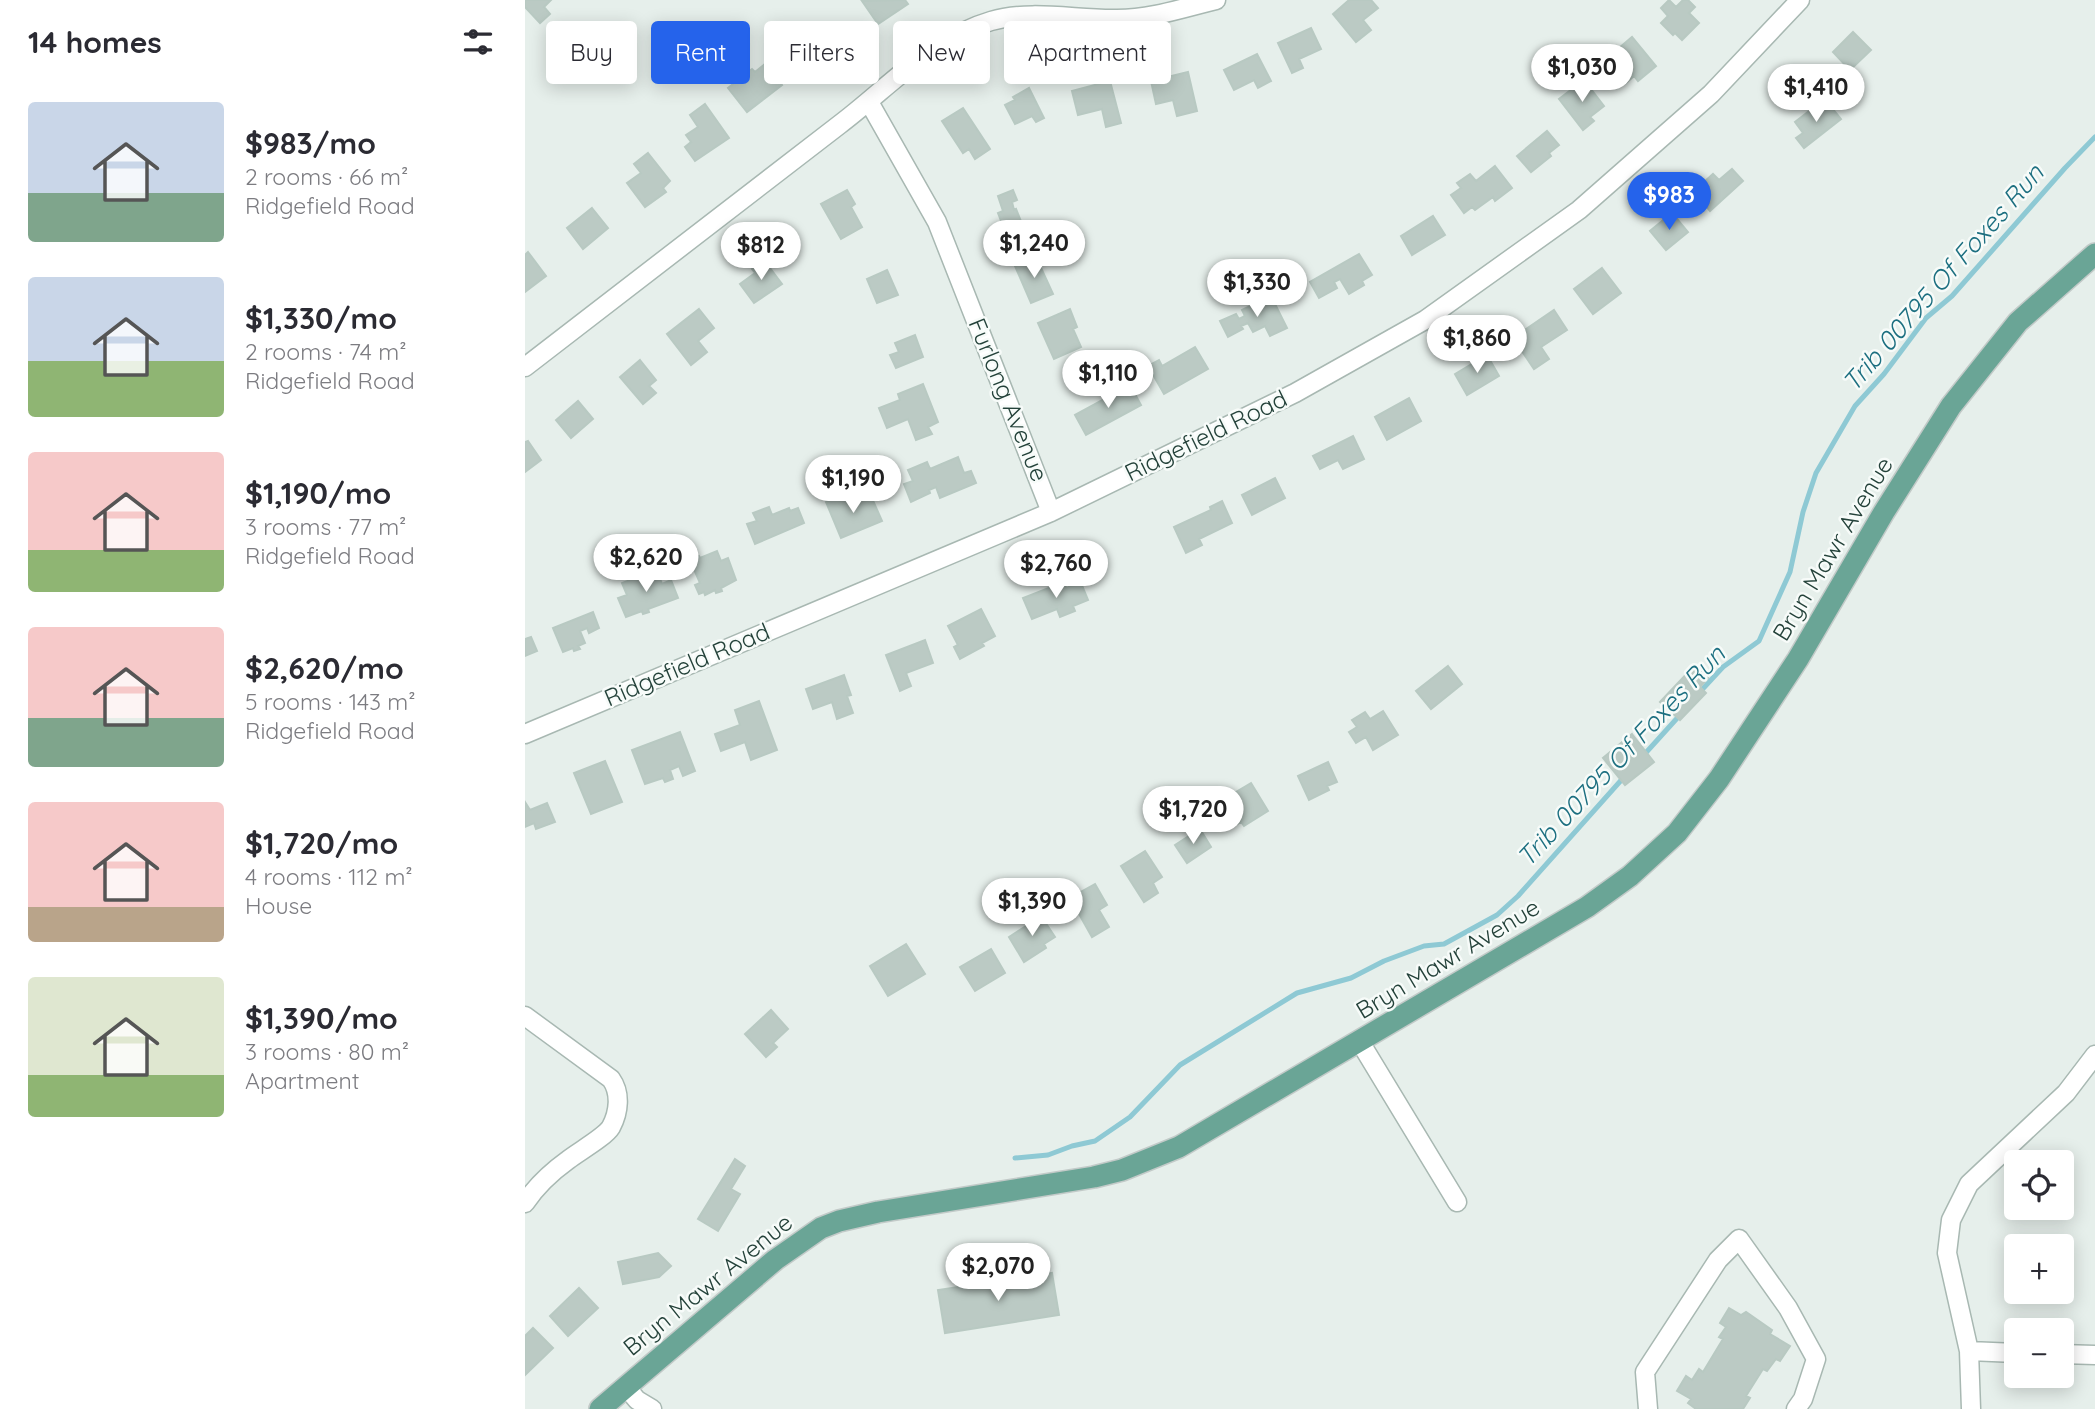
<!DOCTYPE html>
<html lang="en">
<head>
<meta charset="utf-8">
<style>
	body { margin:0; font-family:Quicksand,sans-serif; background:#f7f7f7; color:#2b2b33; height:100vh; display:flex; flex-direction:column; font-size:26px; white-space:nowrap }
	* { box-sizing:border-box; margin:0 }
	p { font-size:23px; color:#7c7c81 }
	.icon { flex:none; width:38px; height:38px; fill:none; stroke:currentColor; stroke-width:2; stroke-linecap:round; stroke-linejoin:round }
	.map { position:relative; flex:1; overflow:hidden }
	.sheet { display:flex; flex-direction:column; background:#fff; width:525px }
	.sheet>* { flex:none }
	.hud { position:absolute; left:21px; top:21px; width:665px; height:63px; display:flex; gap:14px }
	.fabs { position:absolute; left:1479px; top:1150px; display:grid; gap:14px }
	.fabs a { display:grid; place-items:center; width:70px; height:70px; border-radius:7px; background:#fff; box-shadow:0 4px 18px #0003; font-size:35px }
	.price { position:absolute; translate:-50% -60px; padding:0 16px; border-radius:24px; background:#fff; color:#222; font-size:23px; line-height:46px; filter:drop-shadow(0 2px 4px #0008) }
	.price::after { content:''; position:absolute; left:50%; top:42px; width:21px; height:16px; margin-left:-10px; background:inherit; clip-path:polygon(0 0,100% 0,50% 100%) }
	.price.current { background:#2563eb; color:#fff }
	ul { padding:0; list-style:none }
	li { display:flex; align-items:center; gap:21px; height:175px; padding:0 28px }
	li span { display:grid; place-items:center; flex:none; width:196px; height:140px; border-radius:7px; color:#555 }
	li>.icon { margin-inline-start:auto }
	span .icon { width:84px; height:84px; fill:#fffc; stroke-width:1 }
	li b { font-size:30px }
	h2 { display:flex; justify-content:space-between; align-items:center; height:84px; padding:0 28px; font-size:30px }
	.pill { padding:0 24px; border-radius:7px; background:#fff; box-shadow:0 4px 18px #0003; font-size:24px; line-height:63px }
	.pill.current { background:#2563eb; color:#fff }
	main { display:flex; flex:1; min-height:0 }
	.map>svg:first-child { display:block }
</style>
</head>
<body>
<main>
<section class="sheet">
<h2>14 homes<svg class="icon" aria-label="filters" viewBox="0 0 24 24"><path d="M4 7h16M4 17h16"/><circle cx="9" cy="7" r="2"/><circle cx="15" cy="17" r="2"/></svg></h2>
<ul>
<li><span style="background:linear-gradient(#c9d6e8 65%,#7fa58c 0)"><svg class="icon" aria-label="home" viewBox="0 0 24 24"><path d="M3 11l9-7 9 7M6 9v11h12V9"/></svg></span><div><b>$983/mo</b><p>2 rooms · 66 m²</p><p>Ridgefield Road</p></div></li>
<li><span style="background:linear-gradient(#c9d6e8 60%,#8fb573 0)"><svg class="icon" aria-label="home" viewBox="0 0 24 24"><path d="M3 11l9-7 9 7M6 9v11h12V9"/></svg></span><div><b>$1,330/mo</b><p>2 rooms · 74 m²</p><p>Ridgefield Road</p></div></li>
<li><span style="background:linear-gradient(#f6c9c9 70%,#8fb573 0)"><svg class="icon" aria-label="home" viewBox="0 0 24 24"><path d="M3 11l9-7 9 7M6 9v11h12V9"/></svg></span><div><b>$1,190/mo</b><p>3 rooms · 77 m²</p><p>Ridgefield Road</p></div></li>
<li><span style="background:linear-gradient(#f6c9c9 65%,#7fa58c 0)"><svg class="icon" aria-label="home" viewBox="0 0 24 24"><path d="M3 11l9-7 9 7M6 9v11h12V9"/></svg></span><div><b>$2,620/mo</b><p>5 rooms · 143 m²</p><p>Ridgefield Road</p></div></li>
<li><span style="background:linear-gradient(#f6c9c9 75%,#b9a48a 0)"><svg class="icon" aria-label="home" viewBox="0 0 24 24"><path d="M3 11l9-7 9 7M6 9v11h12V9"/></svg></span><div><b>$1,720/mo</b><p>4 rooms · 112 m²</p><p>House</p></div></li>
<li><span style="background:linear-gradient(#dfe7d0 70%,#8fb573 0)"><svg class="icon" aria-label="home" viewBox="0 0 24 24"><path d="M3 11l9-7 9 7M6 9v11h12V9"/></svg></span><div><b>$1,390/mo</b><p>3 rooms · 80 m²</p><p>Apartment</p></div></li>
</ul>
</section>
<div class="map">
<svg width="1570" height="1409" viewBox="0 0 1570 1409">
	<rect width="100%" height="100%" fill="#e6efeb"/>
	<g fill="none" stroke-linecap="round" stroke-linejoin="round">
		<!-- stream -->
		<path stroke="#8ec9d4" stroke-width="5" d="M1173,694L1198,667L1234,641L1265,572L1278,512L1291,473L1330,406L1359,374L1401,318L1427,296L1540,168L1570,137
			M1117,757L1155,715
			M490,1158L523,1155L547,1146L570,1141L605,1117L655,1065L772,993L826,978L859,961L899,946L919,944L972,915L993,896L1099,777"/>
	</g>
	<!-- building -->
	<path fill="#bbcac4" stroke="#b8c9c2" stroke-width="2" d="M0,0H26L19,7L25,14L15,23L0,7Z
		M380,0L383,4L353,24L337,1Z
		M824,0H846L853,8L838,20L846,30L831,42L808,14Z
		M1144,0L1151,7L1158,0H1163L1170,7L1164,13L1174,23L1157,40L1150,33L1148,35L1136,23L1143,16L1136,8Z
		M786,28L796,49L774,59L778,68L767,73L753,43Z
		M301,30L315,50L286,69L273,50Z
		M1328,32L1346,50L1325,70L1308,52Z
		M1107,37L1131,66L1113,81L1109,76L1101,83L1081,59Z
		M732,54L746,81L733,88L729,80L709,90L699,70Z
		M240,64L257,85L222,112L203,88L227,69L230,72Z
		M663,72L672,111L652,116L648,100L631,104L626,81Z
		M1059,80L1079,106L1065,117L1069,121L1058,130L1034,99Z
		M585,81L596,123L581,127L577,109L553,115L547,91Z
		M504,88L519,118L511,122L507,116L490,124L480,105L490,100L488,97Z
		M1302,102L1316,119L1279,148L1271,138L1278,133L1270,122L1288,108L1290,112Z
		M180,104L204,138L170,161L160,147L166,142L161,135L173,127L165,115Z
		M438,108L465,149L450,159L444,149L438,153L417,121Z
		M1022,131L1034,145L1024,153L1026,156L1006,172L992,156Z
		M123,153L145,181L138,188L141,192L120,207L102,183L116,173L109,164Z
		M970,166L987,188L970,201L968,197L950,210L947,207L939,213L926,195L936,188L932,183L945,174L951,181Z
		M1207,169L1218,181L1185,211L1169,191L1188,174L1194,180Z
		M322,190L330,204L326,207L337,227L316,239L296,204Z
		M488,190L492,200L487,202L489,210L491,209L499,229L482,236L473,213L478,211L473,196Z
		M67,208L83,228L58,249L42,228Z
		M1147,213L1163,232L1141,250L1125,231Z
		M908,216L920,235L887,255L876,236Z
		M3,252L21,276L0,292V255Z
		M834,254L847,275L837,281L839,285L824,294L815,279L809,282L812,288L794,298L785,282Z
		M511,257L528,294L506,303L490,266Z
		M239,260L257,284L229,303L215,284L230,273L227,269Z
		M1077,268L1096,293L1068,314L1049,289Z
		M362,270L373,295L352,303L342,279Z
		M746,296L762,328L745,336L740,326L728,332L723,323L716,326L718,329L703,337L695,321L711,314L714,319L720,316L717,310Z
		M174,309L189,328L173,341L182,352L166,365L142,334Z
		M545,309L552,327L548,329L556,347L529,359L513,323Z
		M1029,310L1042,330L1016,347L1024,359L1009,369L988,338Z
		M390,335L398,357L371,368L365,355L374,352L370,343Z
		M670,347L683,369L639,394L623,366L634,360L637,366Z
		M962,355L974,376L942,395L930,374Z
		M115,360L131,380L124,386L131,393L118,404L95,377Z
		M398,384L413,422L403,427L407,434L391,440L383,419L362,428L354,408L375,400L373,394Z
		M605,385L616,405L561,435L550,415Z
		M884,398L896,421L862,440L850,417Z
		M53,401L68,419L46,438L31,420Z
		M828,436L839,459L818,469L813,460L795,469L788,456Z
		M3,441L16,460L0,472V442Z
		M433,457L439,473L446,471L451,483L415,498L411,487L404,490L405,493L386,502L379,484L388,481L383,470L402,462L405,469Z
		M750,478L760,498L727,515L717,495Z
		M318,494L323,505L346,496L357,521L316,538L301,502Z
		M697,501L707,523L674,539L677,545L661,553L649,527L686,510L685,507Z
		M244,507L247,515L264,508L265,511L273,508L279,523L230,544L222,524L232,521L228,513Z
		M192,551L196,561L203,558L211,580L196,588L197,591L191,593L190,590L180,595L179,592L174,594L170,585L175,583L165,560L174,556L175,558Z
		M132,570L137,584L146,580L153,598L123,609L124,612L118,614L117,611L101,617L93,598L102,595L97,583Z
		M539,582L541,588L556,583L563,600L548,606L550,611L535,617L532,609L507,619L498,598Z
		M456,609L470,636L457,643L459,646L435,659L429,647L433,645L423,626Z
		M68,612L74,628L64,633L62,628L55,631L60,643L53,646L55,649L49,651L48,648L38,652L28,628Z
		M6,637L12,651L0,656V639Z
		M400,640L408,663L381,673L386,686L375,691L361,655Z
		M1170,665L1183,678L1175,687L1181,693L1155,720L1135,702Z
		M923,666L937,684L906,709L891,691Z
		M319,675L326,695L322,696L328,713L312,719L307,702L288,709L281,689Z
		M234,701L252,750L226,760L220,742L196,751L190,734L215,725L210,710Z
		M858,711L873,735L848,750L841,737L831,743L824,732L832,727L827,720L840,712L845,719Z
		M155,732L170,771L158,776L154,766L145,770L148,779L140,782L138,778L120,784L107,750Z
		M1107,734L1129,762L1100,785L1078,758Z
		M80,761L97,802L66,814L49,773Z
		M803,762L812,782L802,786L804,790L784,800L773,776Z
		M726,783L743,811L719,826L716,822L704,829L689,805Z
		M0,802L5,810L22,803L30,822L11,829L9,823L0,827Z
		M675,829L686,847L662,863L650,845Z
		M620,851L637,877L628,883L633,893L619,902L596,866Z
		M570,884L582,905L574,910L584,927L567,937L545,898Z
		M512,910L530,937L519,944L521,948L499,962L484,937L509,921L505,914Z
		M381,944L400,974L363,996L345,966Z
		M466,949L480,973L450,991L435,967Z
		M246,1010L263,1029L248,1043L252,1047L241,1057L220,1034Z
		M210,1159L220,1166L206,1189L215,1194L193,1231L173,1219Z
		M133,1253L146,1266L134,1277L98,1284L93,1262Z
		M527,1273L534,1315L420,1333L413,1290Z
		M54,1288L73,1308L43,1336L25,1316Z
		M1204,1308L1216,1315L1221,1312L1247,1330L1245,1334L1265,1346L1255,1361L1251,1359L1242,1371L1238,1369L1221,1396L1225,1398L1218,1409H1171L1163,1403L1166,1399L1152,1391L1161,1376L1167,1380L1174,1369L1178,1372L1198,1339L1194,1337L1201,1327L1195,1323Z
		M8,1328L28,1348L0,1375V1336Z"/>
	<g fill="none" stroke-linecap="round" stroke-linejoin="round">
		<!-- minor casing -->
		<g stroke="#a8b8b2" stroke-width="21">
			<path id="minor" d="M344,102L412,222L526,512
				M0,367C105,286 210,206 314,125C362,89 407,38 466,21C507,9 551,20 592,19C626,19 658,8 691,0
				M0,734L526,512L770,393L900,320L1054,210L1186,94L1275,0
				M0,1016L86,1079C96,1093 94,1112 86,1127C80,1137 53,1152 43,1160C25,1173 12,1185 0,1203
				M835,1042L932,1202
				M1444,1351L1491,1353
				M1536,1354L1570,1355
				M101,1387L112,1400L127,1409
				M1123,1409L1120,1372L1193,1260L1214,1239L1263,1308L1291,1359L1278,1399L1271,1409
				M1446,1409L1444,1351L1422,1253L1426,1220L1444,1184L1541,1093L1570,1055"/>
		</g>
		<!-- major casing -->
		<g stroke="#c2cac8" stroke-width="24">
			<path id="major" d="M75,1409L250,1260L296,1228L314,1221L353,1212L569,1177L597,1170L654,1147L1062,907L1105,876L1152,833L1194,779L1273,659L1359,512L1426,406L1493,322L1570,254"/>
		</g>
		<!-- minor -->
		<use href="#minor" stroke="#fff" stroke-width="18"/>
		<!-- major -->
		<use href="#major" stroke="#6aa596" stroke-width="21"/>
	</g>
	<g text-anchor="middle" stroke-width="5" stroke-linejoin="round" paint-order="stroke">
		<!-- street labels -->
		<g font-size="24" fill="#24423a" stroke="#f7fbf9">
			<text transform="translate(483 400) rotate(68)" y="8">Furlong Avenue</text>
			<text transform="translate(681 436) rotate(-26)" y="8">Ridgefield Road</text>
			<text transform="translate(1308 549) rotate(-59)" y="8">Bryn Mawr Avenue</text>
			<text transform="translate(162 665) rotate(-23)" y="8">Ridgefield Road</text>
			<text transform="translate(923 959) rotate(-31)" y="8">Bryn Mawr Avenue</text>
			<text transform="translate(183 1285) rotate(-39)" y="8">Bryn Mawr Avenue</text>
		</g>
		<!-- water labels -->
		<g font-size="26" font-style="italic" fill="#1c6f80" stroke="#f7fbf9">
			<text transform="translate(1418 278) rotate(-49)" y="9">Trib 00795 Of Foxes Run</text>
			<text transform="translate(1096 756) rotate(-47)" y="9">Trib 00795 Of Foxes Run</text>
		</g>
	</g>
</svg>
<div class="fabs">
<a><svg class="icon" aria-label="locate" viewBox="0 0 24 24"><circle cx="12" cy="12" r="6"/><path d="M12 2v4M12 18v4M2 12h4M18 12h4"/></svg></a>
<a>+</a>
<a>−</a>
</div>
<b class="price" style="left:1057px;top:104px">$1,030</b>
<b class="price" style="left:1291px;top:124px">$1,410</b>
<b class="price current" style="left:1144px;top:232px">$983</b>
<b class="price" style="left:509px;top:280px">$1,240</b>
<b class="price" style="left:236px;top:282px">$812</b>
<b class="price" style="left:732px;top:319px">$1,330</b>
<b class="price" style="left:952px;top:375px">$1,860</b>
<b class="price" style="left:583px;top:410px">$1,110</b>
<b class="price" style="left:328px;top:515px">$1,190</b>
<b class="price" style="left:121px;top:594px">$2,620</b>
<b class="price" style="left:531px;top:600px">$2,760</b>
<b class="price" style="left:668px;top:846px">$1,720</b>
<b class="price" style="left:507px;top:938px">$1,390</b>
<b class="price" style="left:473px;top:1303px">$2,070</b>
<div class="hud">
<a class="pill">Buy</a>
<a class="pill current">Rent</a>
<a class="pill">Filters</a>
<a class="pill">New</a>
<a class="pill">Apartment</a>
</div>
</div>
</main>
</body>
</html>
